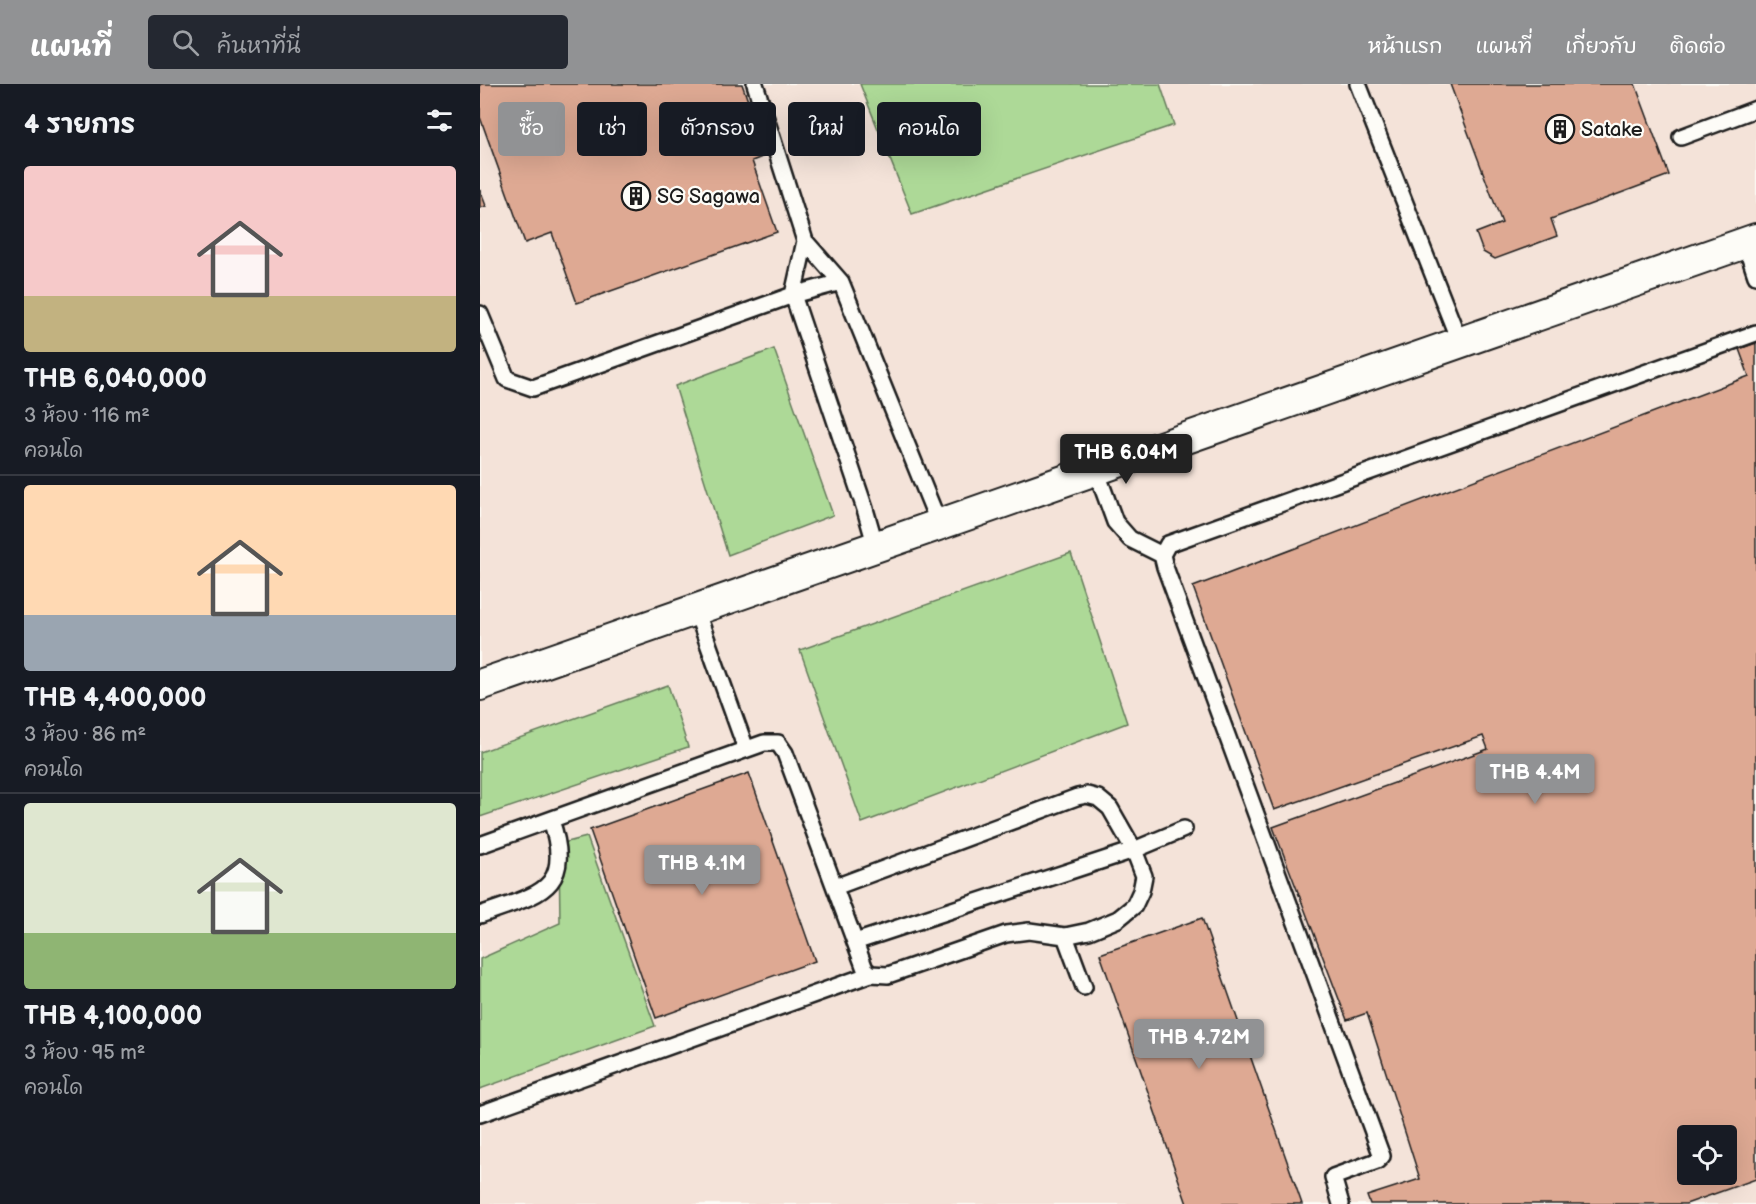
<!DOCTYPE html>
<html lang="th">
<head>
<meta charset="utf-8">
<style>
	body { margin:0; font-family:"Balsamiq Sans","Playpen Sans Thai",sans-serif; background:#242831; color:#f1f3f6; height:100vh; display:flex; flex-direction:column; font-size:22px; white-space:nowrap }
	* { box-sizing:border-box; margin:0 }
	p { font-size:20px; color:#9ea1a6 }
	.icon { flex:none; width:33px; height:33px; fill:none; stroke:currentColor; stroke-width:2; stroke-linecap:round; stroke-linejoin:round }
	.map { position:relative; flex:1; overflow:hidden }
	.details { display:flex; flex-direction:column; background:#171b24; width:480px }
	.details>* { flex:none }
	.banner { position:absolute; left:18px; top:18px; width:570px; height:54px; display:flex; gap:12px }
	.tools { position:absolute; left:1197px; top:1041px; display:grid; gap:12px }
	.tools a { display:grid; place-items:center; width:60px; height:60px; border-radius:6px; background:#171b24; box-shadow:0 6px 24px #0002; font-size:30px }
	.price { position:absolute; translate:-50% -51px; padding:0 14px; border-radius:6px; background:#919294; color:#fff; font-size:20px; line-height:39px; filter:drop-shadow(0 2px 3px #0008) }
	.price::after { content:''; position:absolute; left:50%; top:36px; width:18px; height:14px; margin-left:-9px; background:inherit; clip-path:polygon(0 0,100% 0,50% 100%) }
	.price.active { background:#222; color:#fff }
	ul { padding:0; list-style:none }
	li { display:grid; align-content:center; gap:12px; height:318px; padding:0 24px }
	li+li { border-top:2px solid #363941 }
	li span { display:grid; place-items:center; height:186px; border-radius:6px; color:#555 }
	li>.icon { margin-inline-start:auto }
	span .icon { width:108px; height:108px; fill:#fffc; stroke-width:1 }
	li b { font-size:26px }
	h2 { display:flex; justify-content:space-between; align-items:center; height:72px; padding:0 24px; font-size:26px }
	.tag { padding:0 21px; border-radius:6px; background:#171b24; box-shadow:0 6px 24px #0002; font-size:21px; line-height:54px }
	.tag.active { background:#919294; color:#fff }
	header { display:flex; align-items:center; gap:36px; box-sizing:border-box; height:84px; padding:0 30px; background:#919294; color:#fff }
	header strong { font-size:28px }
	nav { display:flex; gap:33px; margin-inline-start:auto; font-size:21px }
	.search { width:420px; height:54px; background:#242831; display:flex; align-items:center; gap:15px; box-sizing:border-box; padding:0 21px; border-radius:6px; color:#9ea1a6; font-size:22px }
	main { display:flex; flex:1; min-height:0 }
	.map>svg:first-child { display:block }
</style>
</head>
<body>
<header>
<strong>แผนที่</strong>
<div class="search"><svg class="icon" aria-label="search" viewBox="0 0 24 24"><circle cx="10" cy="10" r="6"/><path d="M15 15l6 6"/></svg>ค้นหาที่นี่</div>
<nav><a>หน้าแรก</a><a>แผนที่</a><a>เกี่ยวกับ</a><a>ติดต่อ</a></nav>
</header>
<main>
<section class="details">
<h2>4 รายการ<svg class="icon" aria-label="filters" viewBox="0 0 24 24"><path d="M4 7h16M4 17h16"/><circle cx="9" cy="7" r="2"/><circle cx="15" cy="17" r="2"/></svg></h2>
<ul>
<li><span style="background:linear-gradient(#f6c9c9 70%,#c2b280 0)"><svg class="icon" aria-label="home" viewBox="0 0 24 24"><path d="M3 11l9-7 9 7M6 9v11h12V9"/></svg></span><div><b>THB 6,040,000</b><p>3 ห้อง · 116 m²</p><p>คอนโด</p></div></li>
<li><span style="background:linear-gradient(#ffd9b3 70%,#9aa5b1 0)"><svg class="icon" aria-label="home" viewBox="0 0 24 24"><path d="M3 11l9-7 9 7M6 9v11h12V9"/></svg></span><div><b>THB 4,400,000</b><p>3 ห้อง · 86 m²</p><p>คอนโด</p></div></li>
<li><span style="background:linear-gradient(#dfe7d0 70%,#8fb573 0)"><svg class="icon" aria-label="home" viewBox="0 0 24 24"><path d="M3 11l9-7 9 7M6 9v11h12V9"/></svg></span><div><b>THB 4,100,000</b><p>3 ห้อง · 95 m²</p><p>คอนโด</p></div></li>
</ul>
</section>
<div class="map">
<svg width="1276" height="1120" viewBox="0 0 1276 1120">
	<rect width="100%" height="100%" fill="#fdfcf7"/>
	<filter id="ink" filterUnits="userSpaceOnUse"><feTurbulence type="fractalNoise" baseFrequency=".0167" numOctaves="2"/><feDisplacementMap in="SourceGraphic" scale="12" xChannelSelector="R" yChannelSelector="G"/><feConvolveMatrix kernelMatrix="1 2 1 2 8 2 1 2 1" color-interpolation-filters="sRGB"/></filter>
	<g filter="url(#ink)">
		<!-- built -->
		<path fill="#f4e3d9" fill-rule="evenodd" d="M0,0H1276V1120H0ZM1208,1052H1246V1090H1208Z"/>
		<!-- green -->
		<path fill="#add997" stroke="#647a5a" stroke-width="1.5" d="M380,0H680L694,41L432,130Z
			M294,265L353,431L248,471L195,302Z
			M591,469L647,639L382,739L320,566Z
			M188,601L208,663L0,733V668Z
			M107,753L175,942L0,1005V875L80,839L79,760Z"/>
		<!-- building -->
		<path fill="#dea993" stroke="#1c1c1c" stroke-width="1.5" fill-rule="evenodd" d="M0,0H262L287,71L272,77L297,148L97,219L72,149L45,159L0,33Z
			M970,0H1155L1189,91L1071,135L1077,152L1015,175L1003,168L996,149L1022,139Z
			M0,106L6,122L0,124Z
			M1276,259V1095L1206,1120H890L887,1112L940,1095L887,929L867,936L793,743L1008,665L1003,652L794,726L713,503L1269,292L1259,265ZM1208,1052H1246V1090H1208Z
			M269,689L335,877L176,934L110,746Z
			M722,834L822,1120H707L620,870Z"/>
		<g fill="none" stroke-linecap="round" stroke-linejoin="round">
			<!-- service casing -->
			<g stroke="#1c1c1c" stroke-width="20">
				<path id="service" d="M275,0L325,157L361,198L459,440
					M878,0L980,259
					M1201,53L1276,25
					M325,157L313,211L385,425L396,463
					M1265,159L1276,192
					M0,230L27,295L53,304L313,211L361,198
					M616,386L635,438L650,455L682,471
					M216,526L266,665
					M0,761L284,659H298L305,669L385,885L391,890L408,891L526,850L549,847L585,852L609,847L638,835L654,822L661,807L664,792L654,766L630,724L618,714L607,711L597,713L355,803
					M0,831C57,810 95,808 71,736
					M585,852L604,903
					M375,858L654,766L704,745
					M0,1030L391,890
					M861,1120L853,1093L897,1077L902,1072L900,1067L685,483L682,471L688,460L1276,249"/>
			</g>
			<!-- minor casing -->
			<g stroke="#1c1c1c" stroke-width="34">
				<path id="minor" d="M0,601L1276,155"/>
			</g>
			<!-- service -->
			<use href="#service" stroke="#fdfcf7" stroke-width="15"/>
			<!-- minor -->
			<use href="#minor" stroke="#fdfcf7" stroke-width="30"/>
		</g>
	</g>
	<!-- icons -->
	<defs>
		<g id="building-ring" transform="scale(1.5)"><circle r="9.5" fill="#fdfcf7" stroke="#1c1c1c" stroke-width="1.5"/><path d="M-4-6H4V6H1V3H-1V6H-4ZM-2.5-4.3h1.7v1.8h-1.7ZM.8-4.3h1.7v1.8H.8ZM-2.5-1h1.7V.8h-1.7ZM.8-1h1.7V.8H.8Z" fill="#1c1c1c"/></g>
	</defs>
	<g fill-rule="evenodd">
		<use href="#building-ring" x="1080" y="45"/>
		<use href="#building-ring" x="156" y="112"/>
	</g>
	<g text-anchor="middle" stroke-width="4.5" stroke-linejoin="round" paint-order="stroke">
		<!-- poi labels -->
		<g font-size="20" fill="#1c1c1c" stroke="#fdfcf7" text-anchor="start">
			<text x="1101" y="52">Satake</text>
			<text x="177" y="119">SG Sagawa</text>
		</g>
	</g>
</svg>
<div class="tools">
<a><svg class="icon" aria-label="locate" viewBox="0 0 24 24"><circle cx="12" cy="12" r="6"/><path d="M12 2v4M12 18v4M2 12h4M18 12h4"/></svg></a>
</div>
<b class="price active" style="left:646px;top:401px">THB 6.04M</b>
<b class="price" style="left:1055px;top:721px">THB 4.4M</b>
<b class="price" style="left:222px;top:812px">THB 4.1M</b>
<b class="price" style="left:719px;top:986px">THB 4.72M</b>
<div class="banner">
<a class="tag active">ซื้อ</a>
<a class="tag">เช่า</a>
<a class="tag">ตัวกรอง</a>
<a class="tag">ใหม่</a>
<a class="tag">คอนโด</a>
</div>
</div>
</main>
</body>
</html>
